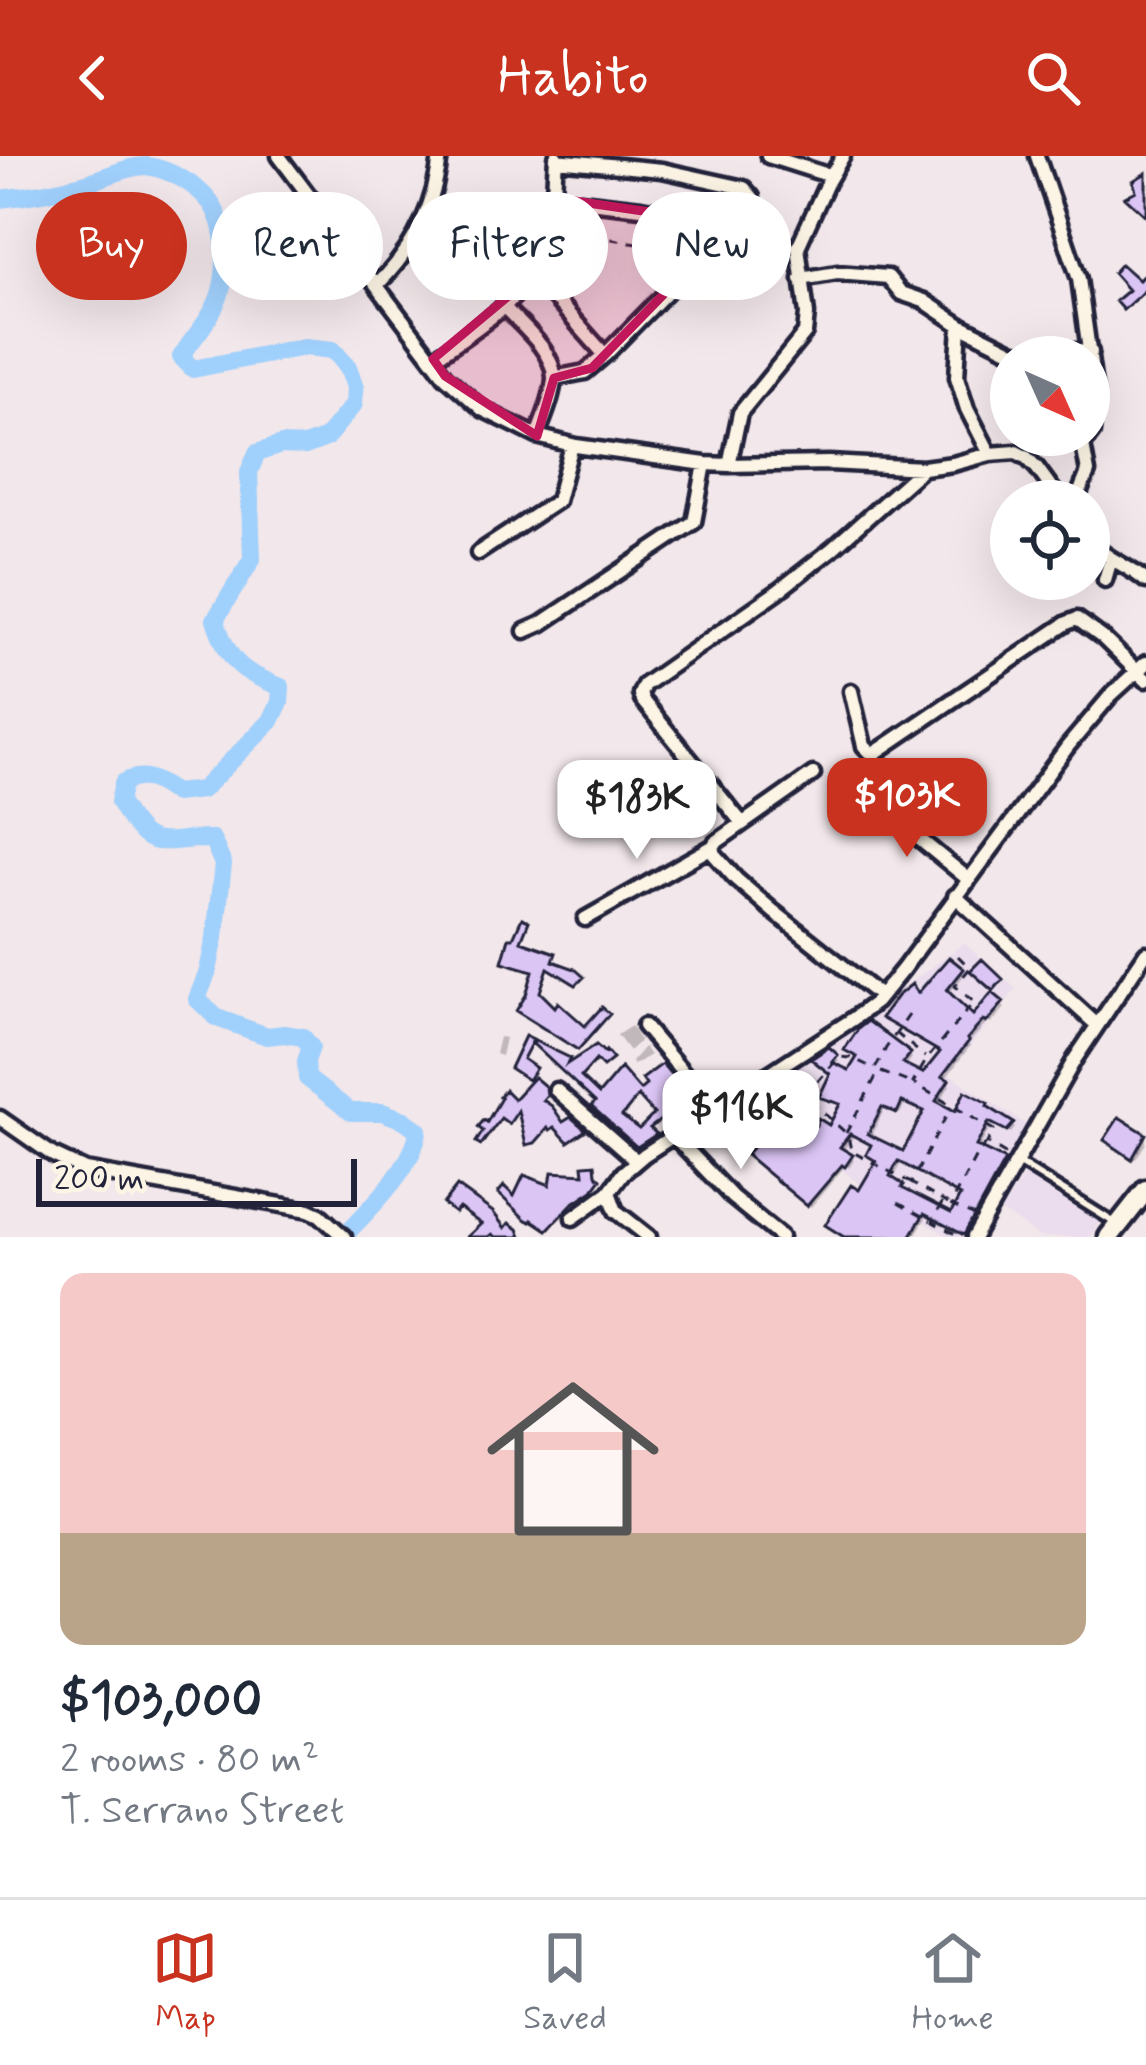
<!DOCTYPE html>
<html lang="en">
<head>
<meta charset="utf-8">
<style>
	body { margin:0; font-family:Mynerve,sans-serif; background:#f2f2f3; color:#1f2937; height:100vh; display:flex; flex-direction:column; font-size:45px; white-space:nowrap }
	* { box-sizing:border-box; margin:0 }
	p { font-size:39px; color:#747a83 }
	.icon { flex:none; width:66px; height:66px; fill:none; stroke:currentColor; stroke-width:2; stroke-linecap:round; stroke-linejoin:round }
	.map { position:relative; height:1081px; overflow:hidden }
	.details { display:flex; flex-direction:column; background:#fff; flex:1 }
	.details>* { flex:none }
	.guide { position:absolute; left:36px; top:36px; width:1074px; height:108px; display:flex; gap:24px }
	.needle { width:78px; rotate:135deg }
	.buttons { position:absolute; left:990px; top:180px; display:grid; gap:24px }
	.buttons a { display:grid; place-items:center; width:120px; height:120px; border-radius:50%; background:#fff; box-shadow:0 12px 48px #0002; font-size:60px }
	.scale { position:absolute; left:36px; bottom:30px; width:321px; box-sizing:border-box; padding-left:12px; border:6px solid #22223b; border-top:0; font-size:33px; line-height:42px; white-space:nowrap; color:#22223b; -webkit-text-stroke:9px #fcf5e5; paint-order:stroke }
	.price { position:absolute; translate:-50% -102px; padding:0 27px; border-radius:24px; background:#fff; color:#222; font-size:39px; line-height:78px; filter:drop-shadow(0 3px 6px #0008) }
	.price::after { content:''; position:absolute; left:50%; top:72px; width:36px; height:27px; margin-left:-18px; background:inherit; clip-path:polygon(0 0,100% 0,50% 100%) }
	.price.on { background:#c8321e; color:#fff }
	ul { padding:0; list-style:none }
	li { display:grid; align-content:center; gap:24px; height:636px; padding:0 60px }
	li+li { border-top:3px solid #e0e1e3 }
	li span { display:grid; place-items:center; height:372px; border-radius:24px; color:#555 }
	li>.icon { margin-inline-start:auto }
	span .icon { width:216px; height:216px; fill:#fffc; stroke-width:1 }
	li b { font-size:51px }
	.chip { padding:0 42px; border-radius:54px; background:#fff; box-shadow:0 12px 48px #0002; font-size:42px; line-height:108px }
	.chip.on { background:#c8321e; color:#fff }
	header { display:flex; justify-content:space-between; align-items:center; height:156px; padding:0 60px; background:#c8321e; color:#fff; font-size:54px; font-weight:600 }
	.dock { display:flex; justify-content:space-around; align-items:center; height:168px; border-top:3px solid #e0e1e3; background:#fff; font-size:33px; color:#747a83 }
	.dock a { display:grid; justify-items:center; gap:6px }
	.dock .on { color:#c8321e }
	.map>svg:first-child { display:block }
</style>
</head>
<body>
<header><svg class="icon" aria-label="back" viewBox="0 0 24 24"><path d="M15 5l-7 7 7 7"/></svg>Habito<svg class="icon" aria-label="search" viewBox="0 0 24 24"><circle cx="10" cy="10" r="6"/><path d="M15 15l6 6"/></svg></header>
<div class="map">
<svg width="1146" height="1081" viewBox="0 0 1146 1081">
	<rect width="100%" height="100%" fill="#f2e7ea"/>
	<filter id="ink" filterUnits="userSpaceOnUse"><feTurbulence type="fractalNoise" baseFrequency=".00833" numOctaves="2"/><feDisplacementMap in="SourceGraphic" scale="24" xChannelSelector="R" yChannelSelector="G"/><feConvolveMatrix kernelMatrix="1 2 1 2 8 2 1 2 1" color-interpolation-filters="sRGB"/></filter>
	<g filter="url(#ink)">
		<!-- built -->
		<path fill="#ebdded" d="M964,787L1016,833L948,917L1028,970L968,1081H950L868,1035L773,958L755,933L858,865Z
			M1025,1017L1101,1065L1090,1081H1040L1001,1055Z"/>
		<!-- shadow -->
		<path fill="#0003" fill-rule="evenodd" d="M950,805L965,818L948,839L973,863L992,841L1005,852L991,868L988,866L968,888L970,890L944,925L950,929L938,950L956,959L987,949L1012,969L1015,972L1011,977L993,967L978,994L1007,1010L968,1080L928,1059L914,1081H847L832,1072L860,1038L880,1006L874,990L854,980L842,996L854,1004L849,1012L846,1009L811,1051L750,998L817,973L830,974L842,949L823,940L833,918L829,895L839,904L833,911L851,918L860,901L868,868L910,900L912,902L905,911L924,921L943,896L919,841ZM905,947L927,956L904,999L870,983L885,952L900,958ZM902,1006L963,1041L952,1061L892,1025Z
			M631,870L640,885L629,895L617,879Z
			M499,881L505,882L501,900L495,898Z
			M644,891L650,899L633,909L631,906Z
			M1120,965L1146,981V987L1136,1003L1110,986Z"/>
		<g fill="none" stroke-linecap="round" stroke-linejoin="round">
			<!-- river -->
			<path stroke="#a0d0fc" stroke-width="18" d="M0,43C28,40 56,35 83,28C102,23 127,10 146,10C168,12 197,29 210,46C227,68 228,113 220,138C213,161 194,180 181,201L193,213L304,191L333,194L348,211L355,231L354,248L326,282L305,290L281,289L257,297L249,316L252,403L215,464C231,508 238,514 281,531L280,546L271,565L202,634L175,637C157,625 144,615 123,627L119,646C151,701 156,682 212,683L223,708L215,781L208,815L197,843L217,862L267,880L284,878L303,881L311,891L306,905L307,922L351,956H382L404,964L418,974C415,1011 368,1054 343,1081"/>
		</g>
		<!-- building -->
		<path fill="#dbc5f5" stroke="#22223b" stroke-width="3" fill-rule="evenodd" d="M1146,17V60L1125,41L1136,35L1133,25Z
			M1121,108L1139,124L1146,116V133L1123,154L1115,145L1128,134L1113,117Z
			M522,762L529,765L521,785L556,797L553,805L575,813L584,821L576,829L548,812L540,836L555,851L558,846L585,870L602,851L610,858L578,894L516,855L526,839L533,815L502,806L509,782H513Z
			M949,801L964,813L947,834L973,859L992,836L1004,846L986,867L983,865L967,883L969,885L942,920L949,924L936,945L955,955L965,935L988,947L987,950L1014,967L1007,975L989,966L976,990L1005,1004L964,1079L924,1058L910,1081H844L825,1069L851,1029L859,1034L876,1005L866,999L871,989L850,978L840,991L853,999L845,1011L842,1009L807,1050L746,999L777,961L784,966L792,954L816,969L818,962L829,969L840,948L819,941L830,918L811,903L829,891L838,899L832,906L849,914L857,901L844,894L859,872L868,865L911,897L903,907L923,917L940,896L881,862L897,840L912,828L918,837ZM902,946L924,955L903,995L868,978L882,951L897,957ZM898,1005L960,1040L951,1057L902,1032L904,1029L890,1020Z
			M982,803L1003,823L993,835L970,815Z
			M525,880L533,884L523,903L536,912L528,924L510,912Z
			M535,885L570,902L567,908L596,889L605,897L606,895L613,903L603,911L596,904L581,921L599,938L621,912L640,934L646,929L642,923L662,908L691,941L650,972L657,978L637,991L591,950L595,946L533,888ZM638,940L654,958L639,973L622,960Z
			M534,921L546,931L547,939L543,944L552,950L563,966L571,961L586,974L568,986L554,971L550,974L548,972L535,987L526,989L518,955L509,968L501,962L481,989L476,986L483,975L478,971L484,964L487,966L501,942L499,941L505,934L514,943Z
			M1119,961L1146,978L1132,1003L1104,984Z
			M595,1008L596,1018L601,1023L593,1034L572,1048L547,1074L532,1064L531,1066L526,1064L498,1037L504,1030L514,1040L524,1019L550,1029L552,1016L584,1018L583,1009Z
			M457,1030L493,1056L505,1072L509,1067L518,1073L521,1081H495L492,1078L488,1081H467L481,1068L459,1052L455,1057L443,1048Z"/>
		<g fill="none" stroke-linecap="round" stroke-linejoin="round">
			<!-- lane casing -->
			<g stroke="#22223b" stroke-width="15">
				<path id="lane" d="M1019,1007L1115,1067"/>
			</g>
			<!-- street casing -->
			<g stroke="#22223b" stroke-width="21">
				<path id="street" d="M279,0L445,220L482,253L537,280L576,290L705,308L729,309L829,307L923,312L953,308L990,298L1016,296L1026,301L1037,312L1061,345
					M768,0L831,20
					M1037,0L1079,123L1095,237L1092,277L1083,289L1088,316L1076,345
					M554,42L641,52L732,68
					M533,118L605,199
					M801,123L837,117L888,121L901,137L924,145L960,169L1014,196L1047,200L1075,195L1091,196
					M377,129C413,94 435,50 440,0
					M503,150C520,168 554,195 554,222C553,241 543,263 537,280
					M960,169L957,221L967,253L990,298
					M433,203C473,174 528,143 544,94C554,65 554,31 556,1
					M554,222L585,216L605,199L704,98L752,41L744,32L662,14L556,4
					M729,309L740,257L805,177L807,158L798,91L827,27L843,0
					M1089,385C1105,403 1128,409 1146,425
					M478,397L557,345L572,289
					M1105,424L1111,403
					M525,475L541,468L694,366L705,308
					M851,535L864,590L870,596L875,597L1067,467L1077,463L1103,482L1146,524
					M813,618L715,687L712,696L736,723L773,755L880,840
					M877,648L968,723
					M742,667L642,544L640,538L644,529L777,436L832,393L923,312
					M955,740L1097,869
					M585,763L712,691
					M644,870L714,953
					M556,934L637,1005
					M0,962L53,999L85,1014L309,1054L320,1059L344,1081
					M674,980L732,1041L781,1081
					M609,1036L616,1055L649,1081
					M573,1062L609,1036L623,1017L644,999L853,863L876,846L903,813L1068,590L1111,539L1146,507
					M974,1081L1075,903L1146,797"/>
			</g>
			<!-- secondary casing -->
			<g stroke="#22223b" stroke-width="27">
				<path id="secondary" d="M1109,1081L1146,1034"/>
			</g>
			<!-- path -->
			<path stroke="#22223b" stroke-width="3" stroke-dasharray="9 9" stroke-linecap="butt" d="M558,75L691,95
				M958,800L970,812L955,830L974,846L927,903L913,927L994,974L987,987L1010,1001
				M909,859L886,892L875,913L852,902L839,901L805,940L848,979L851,995L911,1027
				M896,877L925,901
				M881,916L911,927
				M773,931L779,937L803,940
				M846,977L879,915
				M898,1047L931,1065
				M942,1047L933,1066L961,1081
				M948,1048L911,1027L951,951
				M975,1060L950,1049L976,1000L986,988"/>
			<!-- lane -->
			<use href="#lane" stroke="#fcf5e5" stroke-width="6"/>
			<!-- street -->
			<use href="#street" stroke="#fcf5e5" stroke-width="12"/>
			<!-- secondary -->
			<use href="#secondary" stroke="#fcf5e5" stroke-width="18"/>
		</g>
	</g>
	<!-- marked area -->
	<path fill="#c2185b" fill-opacity="0.2" stroke="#c2185b" stroke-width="9" stroke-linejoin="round" d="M554,42L732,68L592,212L554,222L537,280L445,220L433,203L530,122Z"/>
</svg>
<div class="buttons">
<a><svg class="needle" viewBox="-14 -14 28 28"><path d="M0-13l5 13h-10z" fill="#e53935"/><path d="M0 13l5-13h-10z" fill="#747a83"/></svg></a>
<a><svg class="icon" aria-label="locate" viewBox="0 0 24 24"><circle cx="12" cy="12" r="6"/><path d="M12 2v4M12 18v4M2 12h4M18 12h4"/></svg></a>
</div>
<div class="scale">200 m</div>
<b class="price on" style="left:907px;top:704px">$103K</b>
<b class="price" style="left:637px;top:706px">$183K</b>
<b class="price" style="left:741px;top:1016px">$116K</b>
<div class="guide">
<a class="chip on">Buy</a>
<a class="chip">Rent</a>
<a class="chip">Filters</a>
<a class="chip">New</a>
</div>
</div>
<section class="details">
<ul>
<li><span style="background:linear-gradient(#f6c9c9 70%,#b9a48a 0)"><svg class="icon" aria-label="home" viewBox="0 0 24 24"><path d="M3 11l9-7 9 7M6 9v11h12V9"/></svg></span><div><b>$103,000</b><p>2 rooms · 80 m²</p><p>T. Serrano Street</p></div></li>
</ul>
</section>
<nav class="dock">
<a class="on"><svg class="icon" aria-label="map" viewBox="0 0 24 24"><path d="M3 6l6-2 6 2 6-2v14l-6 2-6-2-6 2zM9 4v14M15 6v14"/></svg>Map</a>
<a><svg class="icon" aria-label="saved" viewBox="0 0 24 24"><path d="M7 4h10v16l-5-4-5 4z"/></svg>Saved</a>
<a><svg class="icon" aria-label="home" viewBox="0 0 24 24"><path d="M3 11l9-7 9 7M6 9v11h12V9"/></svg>Home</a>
</nav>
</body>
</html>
